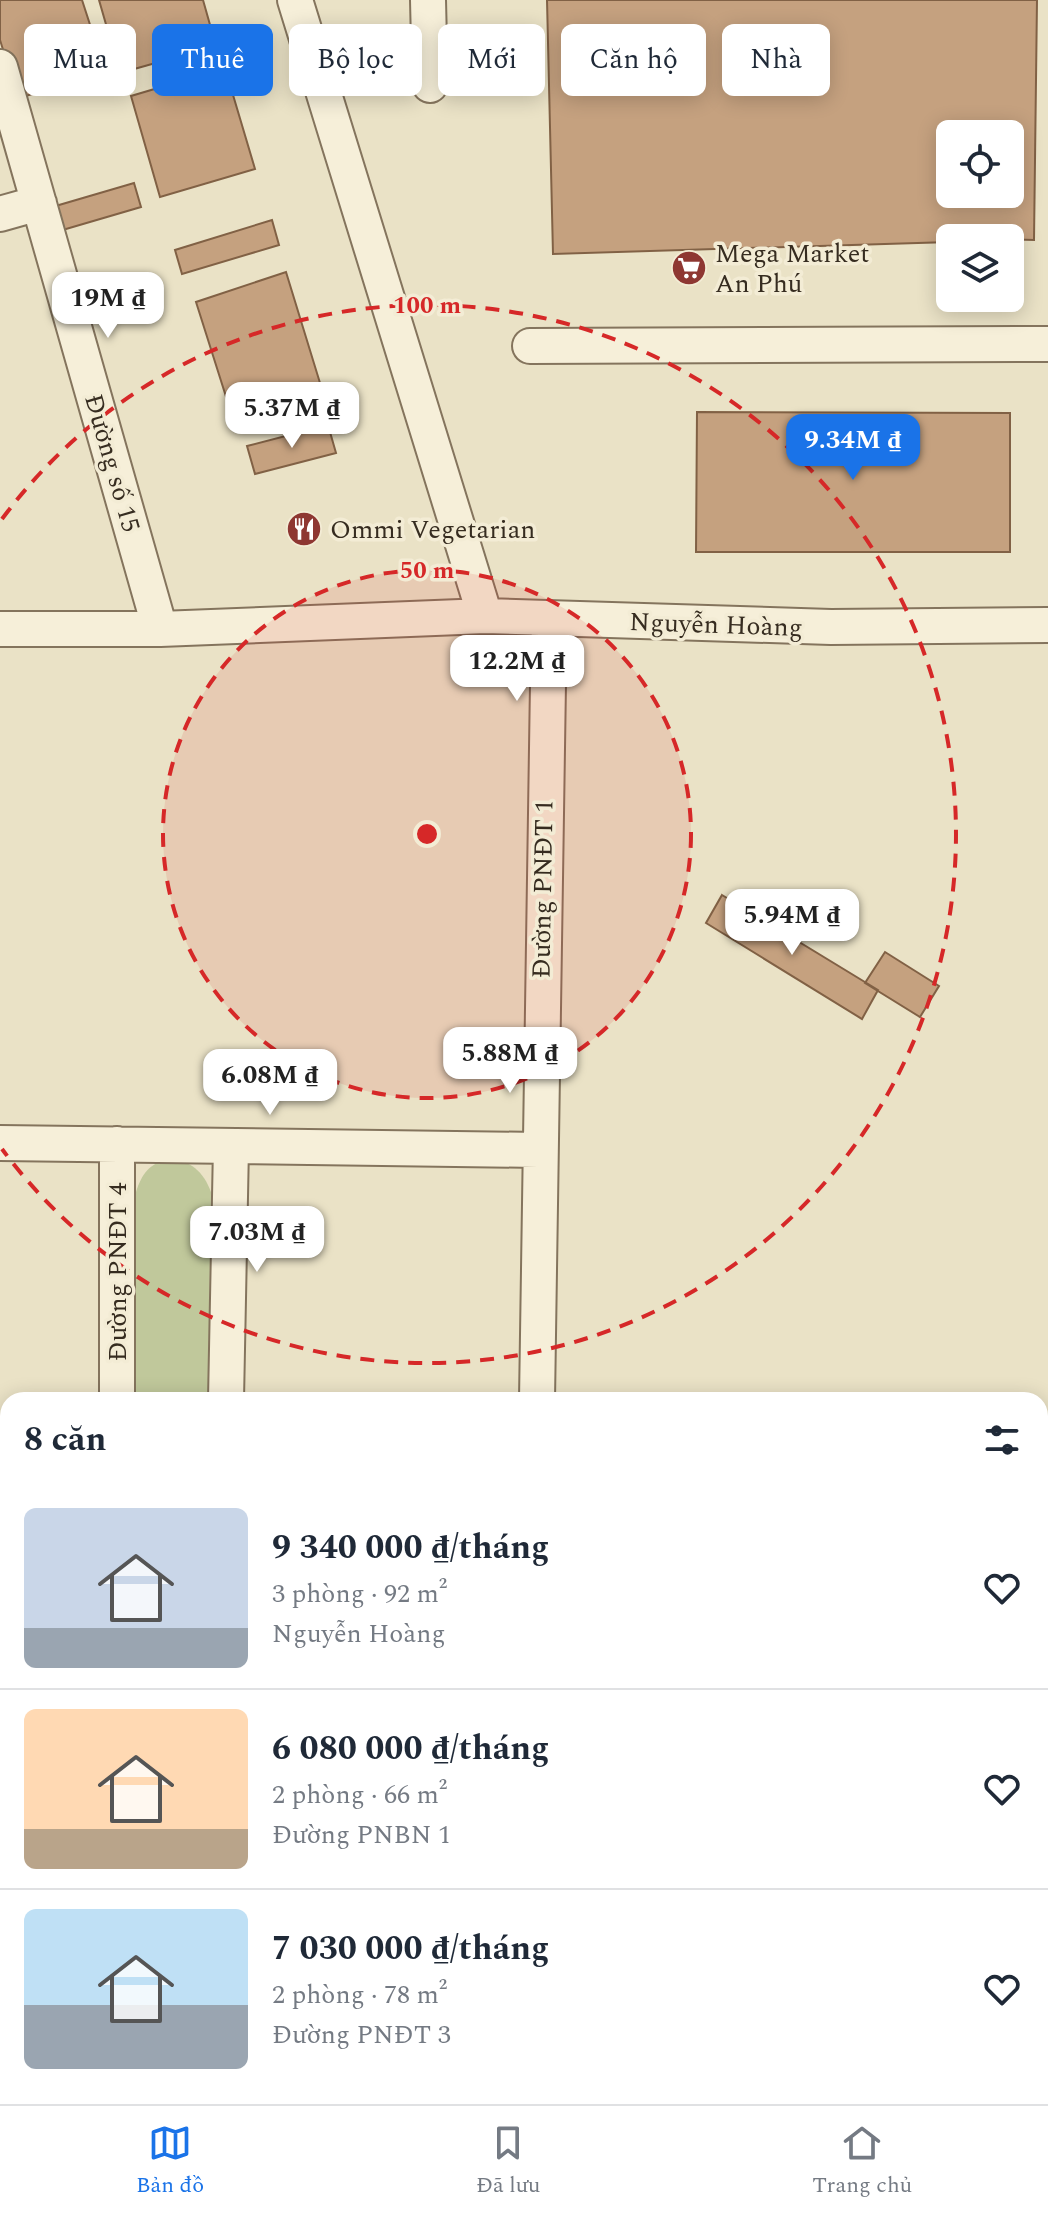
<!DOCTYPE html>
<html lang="vi">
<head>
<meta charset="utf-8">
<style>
	body { margin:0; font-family:Spectral,serif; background:#f2f2f3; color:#1f2937; height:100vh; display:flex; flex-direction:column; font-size:30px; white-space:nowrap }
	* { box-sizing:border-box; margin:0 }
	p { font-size:26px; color:#747a83 }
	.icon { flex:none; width:44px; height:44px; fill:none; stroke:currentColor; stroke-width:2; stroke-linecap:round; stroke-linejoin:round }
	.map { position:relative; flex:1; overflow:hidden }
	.drawer { position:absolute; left:0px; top:1392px; width:1048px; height:712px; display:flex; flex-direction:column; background:#fff; border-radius:24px 24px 0 0; box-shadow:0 4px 20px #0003 }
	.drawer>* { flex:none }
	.hud { position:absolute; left:24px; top:24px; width:1000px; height:72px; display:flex; gap:16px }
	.buttons { position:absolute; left:936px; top:120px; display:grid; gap:16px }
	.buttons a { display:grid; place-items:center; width:88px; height:88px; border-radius:12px; background:#fff; box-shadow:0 4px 20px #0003; font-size:40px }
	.price { position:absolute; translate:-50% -68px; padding:0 18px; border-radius:16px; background:#fff; color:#222; font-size:26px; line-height:52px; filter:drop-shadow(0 2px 4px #0008) }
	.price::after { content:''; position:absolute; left:50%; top:48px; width:24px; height:18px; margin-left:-12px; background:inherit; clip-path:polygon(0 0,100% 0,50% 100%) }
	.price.on { background:#1a73e8; color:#fff }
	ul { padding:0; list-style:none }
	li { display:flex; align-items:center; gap:24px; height:200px; padding:0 24px }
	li+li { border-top:2px solid #e0e1e3 }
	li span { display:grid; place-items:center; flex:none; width:224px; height:160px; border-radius:12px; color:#555 }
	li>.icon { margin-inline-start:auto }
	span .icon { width:96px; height:96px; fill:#fffc; stroke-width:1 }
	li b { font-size:34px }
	h2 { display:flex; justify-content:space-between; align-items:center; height:96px; padding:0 24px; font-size:34px }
	.tag { padding:0 28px; border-radius:12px; background:#fff; box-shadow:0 4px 20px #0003; font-size:28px; line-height:72px }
	.tag.on { background:#1a73e8; color:#fff }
	.tabs { display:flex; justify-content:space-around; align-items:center; height:112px; border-top:2px solid #e0e1e3; background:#fff; font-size:22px; color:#747a83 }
	.tabs a { display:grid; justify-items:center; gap:4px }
	.tabs .on { color:#1a73e8 }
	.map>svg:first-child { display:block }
</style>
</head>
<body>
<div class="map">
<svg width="1048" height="2104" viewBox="0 0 1048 2104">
	<rect width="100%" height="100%" fill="#eae2c6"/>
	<!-- green -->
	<path fill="#c0c89b" d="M168,1158C191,1161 203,1171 211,1192L208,1400H134L136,1192C142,1173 149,1165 168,1158Z"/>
	<!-- building -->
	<path fill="#c5a17f" stroke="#816145" stroke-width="2" fill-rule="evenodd" d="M0,0H82L106,74L18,98L0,40Z
		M99,0H203L216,46L120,73Z
		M547,0H1037L1034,240L950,238V242L553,254ZM950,134H1010V194H950Z
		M225,68L255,169L160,197L131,96Z
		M134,183L141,207L49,234L42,210Z
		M272,220L279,245L182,274L175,250Z
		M286,272L324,396L235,425L196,302Z
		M697,412L1010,413V552H696Z
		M328,425L336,453L255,474L247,446Z
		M722,895L878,990L862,1019L706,923Z
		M885,952L939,986L920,1017L865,983Z
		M1040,2018H1048V2104H1021V2096H1040Z
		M1040,2025H1048V2098L1027,2097L1040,2096Z"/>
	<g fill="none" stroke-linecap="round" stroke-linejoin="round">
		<!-- minor casing -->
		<g stroke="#84745d" stroke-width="38">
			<path id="minor" d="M295,0L485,616
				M428,0L430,85
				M0,67L160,629
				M0,214L39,203
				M530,346L1048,344
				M0,629H160L485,616L831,627L1048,625
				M0,1143L538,1150
				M117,1400V1144
				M226,1400L231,1146
				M537,1400L549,618
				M0,1540H8
				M1040,1743L1048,1742
				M0,1822H8
				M1040,1996H1048
				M61,2096V2104
				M534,2096V2104
				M711,2104V2096
				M980,2104V2096"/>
		</g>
		<!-- minor -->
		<use href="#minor" stroke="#f6efd9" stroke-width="34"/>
	</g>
	<!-- distance rings -->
	<circle cx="427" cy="834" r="264" fill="#d62828" fill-opacity=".12"/>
	<g fill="none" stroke="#d62828" stroke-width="4" stroke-dasharray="14 10">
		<circle cx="427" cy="834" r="264"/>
		<path d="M2 519A529 529 0 1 1 2 1149"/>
	</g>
	<!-- icons -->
	<defs>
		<g id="supermarket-disc" transform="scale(1.8)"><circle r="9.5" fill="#8e3732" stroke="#f3ecd5"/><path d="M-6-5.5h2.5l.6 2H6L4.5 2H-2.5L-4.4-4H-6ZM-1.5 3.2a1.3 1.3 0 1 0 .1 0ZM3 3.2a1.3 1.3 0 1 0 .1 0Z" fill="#fff"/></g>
		<g id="restaurant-disc" transform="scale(1.8)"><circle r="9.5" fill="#8e3732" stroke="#f3ecd5"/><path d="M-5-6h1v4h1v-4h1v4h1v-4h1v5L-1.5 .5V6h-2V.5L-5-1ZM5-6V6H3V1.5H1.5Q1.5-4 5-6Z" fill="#fff"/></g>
	</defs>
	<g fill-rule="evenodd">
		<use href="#supermarket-disc" x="689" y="268"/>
		<use href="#restaurant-disc" x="304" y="529"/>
	</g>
	<g text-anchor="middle" stroke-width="7" stroke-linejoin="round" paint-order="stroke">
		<!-- poi labels -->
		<g font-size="26" fill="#362c20" stroke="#f3ecd5" text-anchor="start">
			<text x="715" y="262">Mega Market<tspan x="715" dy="30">An Phú</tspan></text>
			<text x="330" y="538">Ommi Vegetarian</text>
		</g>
		<!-- street labels -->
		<g font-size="26" fill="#362c20" stroke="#f3ecd5">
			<text transform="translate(113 463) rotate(74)" y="9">Đường số 15</text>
			<text transform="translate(716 624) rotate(2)" y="9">Nguyễn Hoàng</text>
			<text transform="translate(542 889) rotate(-89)" y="9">Đường PNĐT 1</text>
			<text transform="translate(117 1272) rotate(-90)" y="9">Đường PNĐT 4</text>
		</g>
	</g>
	<circle cx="427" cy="834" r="12" fill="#d62828" stroke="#f3ecd5" stroke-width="4"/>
	<g font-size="24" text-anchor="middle" font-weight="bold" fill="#d62828" stroke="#f3ecd5" stroke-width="7" stroke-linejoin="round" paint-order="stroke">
		<text x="427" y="313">100 m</text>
		<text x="427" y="578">50 m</text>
	</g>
</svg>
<div class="buttons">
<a><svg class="icon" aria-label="locate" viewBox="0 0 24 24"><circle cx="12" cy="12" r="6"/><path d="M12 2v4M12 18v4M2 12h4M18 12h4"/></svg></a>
<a><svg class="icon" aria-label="layers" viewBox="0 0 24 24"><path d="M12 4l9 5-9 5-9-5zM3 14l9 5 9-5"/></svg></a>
</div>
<b class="price" style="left:108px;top:340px">19M ₫</b>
<b class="price" style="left:292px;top:450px">5.37M ₫</b>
<b class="price on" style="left:853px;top:482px">9.34M ₫</b>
<b class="price" style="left:517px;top:703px">12.2M ₫</b>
<b class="price" style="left:792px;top:957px">5.94M ₫</b>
<b class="price" style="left:510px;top:1095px">5.88M ₫</b>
<b class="price" style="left:270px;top:1117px">6.08M ₫</b>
<b class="price" style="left:257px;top:1274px">7.03M ₫</b>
<div class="hud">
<a class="tag">Mua</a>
<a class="tag on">Thuê</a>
<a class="tag">Bộ lọc</a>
<a class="tag">Mới</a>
<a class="tag">Căn hộ</a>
<a class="tag">Nhà</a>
</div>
<section class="drawer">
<h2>8 căn<svg class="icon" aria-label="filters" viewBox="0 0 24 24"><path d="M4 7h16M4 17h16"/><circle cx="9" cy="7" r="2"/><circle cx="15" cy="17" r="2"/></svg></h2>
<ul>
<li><span style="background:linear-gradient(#c9d6e8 75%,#9aa5b1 0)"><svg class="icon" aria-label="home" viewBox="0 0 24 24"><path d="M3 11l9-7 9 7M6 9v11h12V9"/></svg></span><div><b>9 340 000 ₫/tháng</b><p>3 phòng · 92 m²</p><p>Nguyễn Hoàng</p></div><svg class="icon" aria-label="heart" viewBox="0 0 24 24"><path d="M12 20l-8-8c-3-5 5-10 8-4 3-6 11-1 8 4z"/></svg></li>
<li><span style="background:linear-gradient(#ffd9b3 75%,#b9a48a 0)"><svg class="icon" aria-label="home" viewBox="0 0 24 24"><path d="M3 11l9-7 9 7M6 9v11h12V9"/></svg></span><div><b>6 080 000 ₫/tháng</b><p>2 phòng · 66 m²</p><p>Đường PNBN 1</p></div><svg class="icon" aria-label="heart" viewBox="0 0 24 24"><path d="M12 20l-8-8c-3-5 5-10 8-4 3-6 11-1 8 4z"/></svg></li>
<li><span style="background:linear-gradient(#bfe0f5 60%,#9aa5b1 0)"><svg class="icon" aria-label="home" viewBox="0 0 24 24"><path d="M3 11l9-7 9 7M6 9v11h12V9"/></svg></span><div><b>7 030 000 ₫/tháng</b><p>2 phòng · 78 m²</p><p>Đường PNĐT 3</p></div><svg class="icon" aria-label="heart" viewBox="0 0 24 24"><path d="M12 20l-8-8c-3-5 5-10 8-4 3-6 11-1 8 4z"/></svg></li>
</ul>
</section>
</div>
<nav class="tabs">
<a class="on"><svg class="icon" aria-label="map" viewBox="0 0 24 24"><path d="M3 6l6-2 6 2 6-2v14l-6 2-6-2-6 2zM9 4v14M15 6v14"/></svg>Bản đồ</a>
<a><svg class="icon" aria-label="saved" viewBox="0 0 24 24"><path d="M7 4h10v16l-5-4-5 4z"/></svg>Đã lưu</a>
<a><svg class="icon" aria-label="home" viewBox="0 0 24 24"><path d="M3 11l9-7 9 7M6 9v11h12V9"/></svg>Trang chủ</a>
</nav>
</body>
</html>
